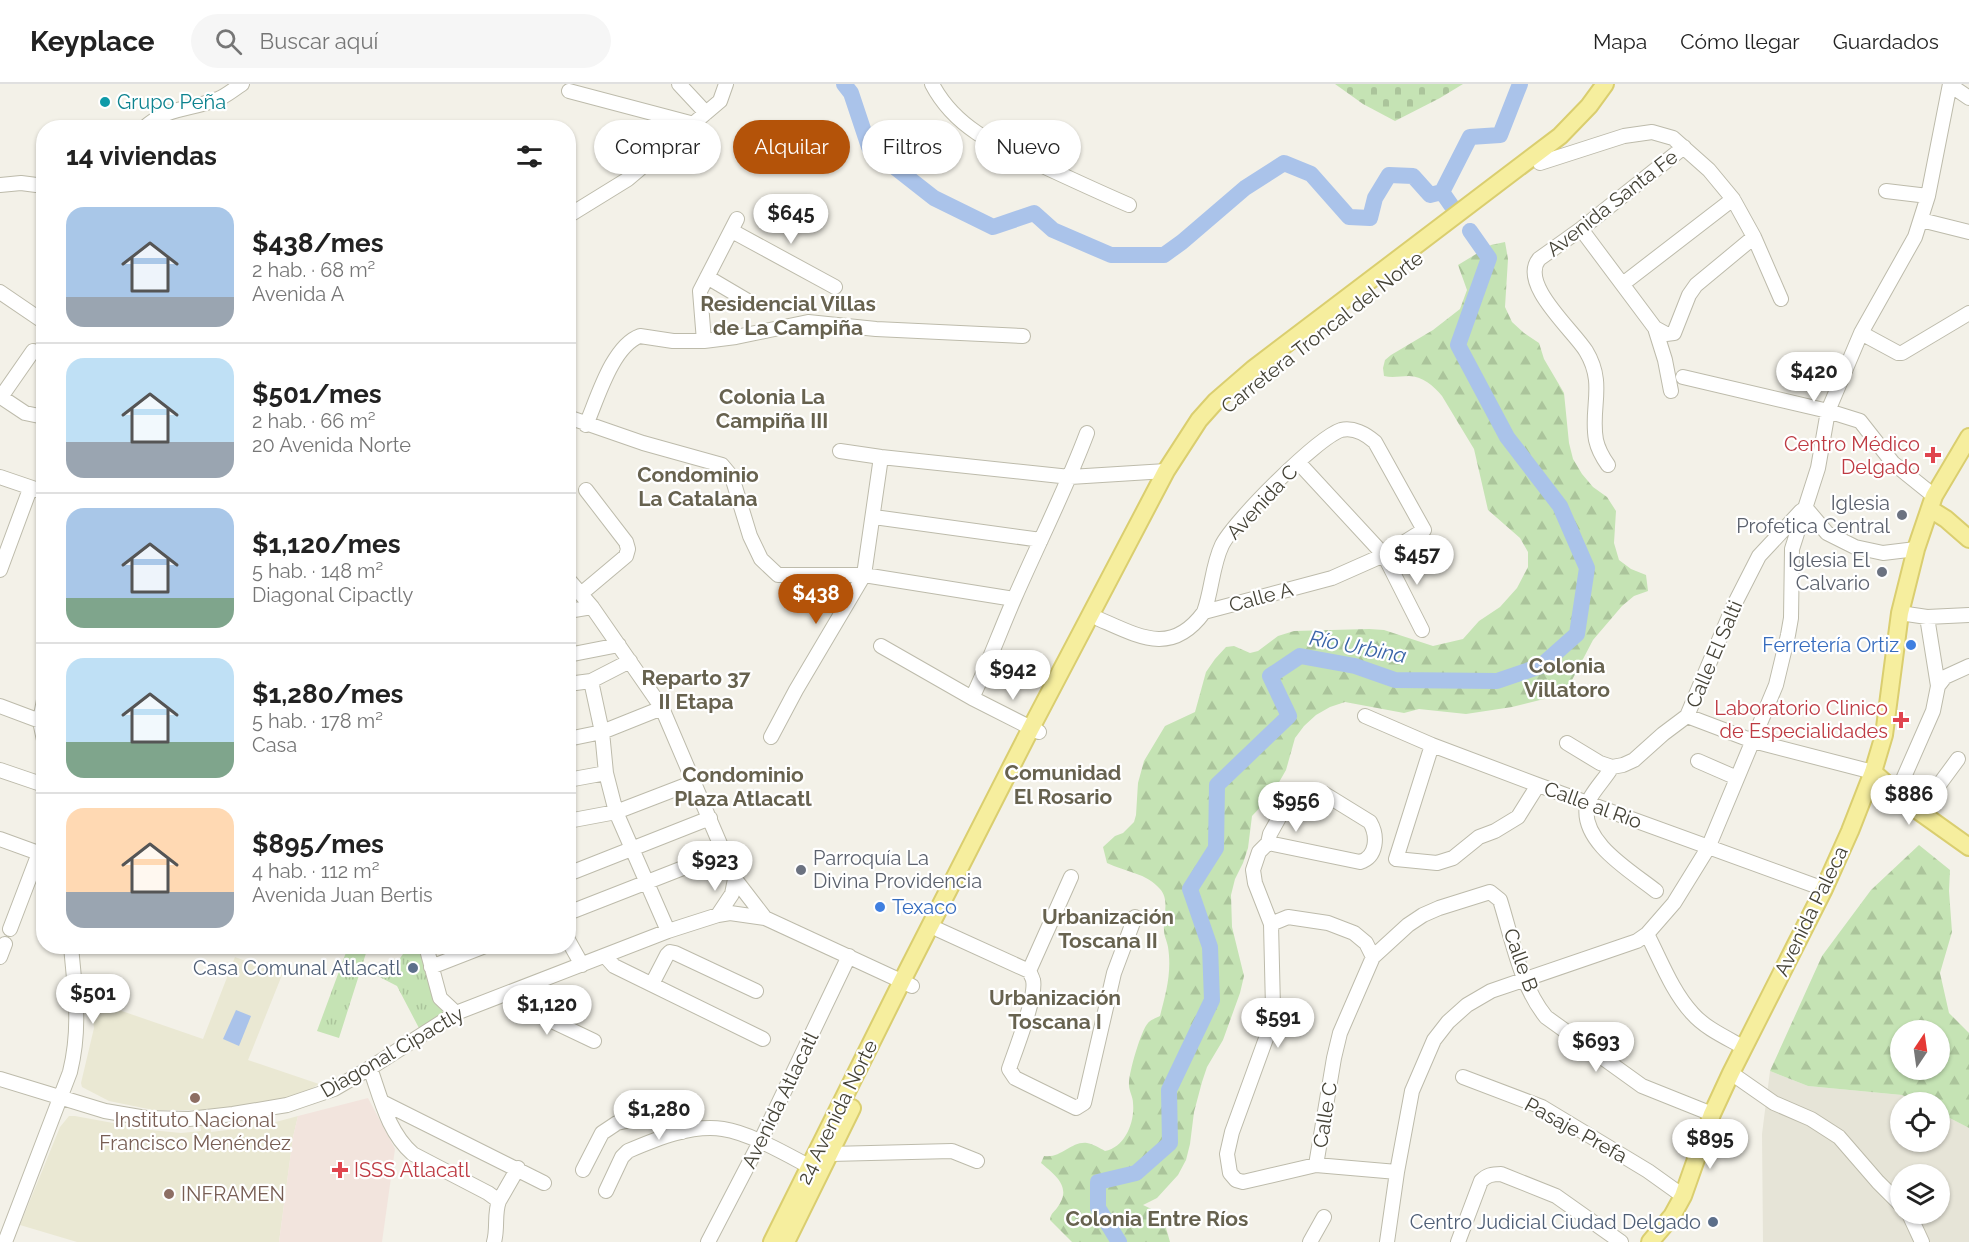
<!DOCTYPE html>
<html lang="es">
<head>
<meta charset="utf-8">
<style>
	body { margin:0; font-family:Raleway,sans-serif; background:#f6f6f6; color:#222; height:100vh; display:flex; flex-direction:column; font-size:22px; white-space:nowrap }
	* { box-sizing:border-box; margin:0 }
	p { font-size:20px; color:#767676 }
	.icon { flex:none; width:33px; height:33px; fill:none; stroke:currentColor; stroke-width:2; stroke-linecap:round; stroke-linejoin:round }
	.map { position:relative; flex:1; overflow:hidden }
	.drawer { position:absolute; left:36px; top:36px; width:540px; height:834px; display:flex; flex-direction:column; background:#fff; border-radius:24px; box-shadow:0 2px 4px #0004 }
	.drawer>* { flex:none }
	.guide { position:absolute; left:594px; top:36px; width:570px; height:54px; display:flex; gap:12px }
	.needle { width:39px; rotate:13deg }
	.fabs { position:absolute; left:1890px; top:936px; display:grid; gap:12px }
	.fabs a { display:grid; place-items:center; width:60px; height:60px; border-radius:50%; background:#fff; box-shadow:0 2px 4px #0004; font-size:30px }
	.price { position:absolute; translate:-50% -51px; padding:0 14px; border-radius:21px; background:#fff; color:#222; font-size:20px; line-height:39px; filter:drop-shadow(0 2px 3px #0008) }
	.price::after { content:''; position:absolute; left:50%; top:36px; width:18px; height:14px; margin-left:-9px; background:inherit; clip-path:polygon(0 0,100% 0,50% 100%) }
	.price.active { background:#b45309; color:#fff }
	ul { padding:0; list-style:none }
	li { display:flex; align-items:center; gap:18px; height:150px; padding:0 30px }
	li+li { border-top:2px solid #e0e0e0 }
	li span { display:grid; place-items:center; flex:none; width:168px; height:120px; border-radius:18px; color:#555 }
	li>.icon { margin-inline-start:auto }
	span .icon { width:72px; height:72px; fill:#fffc; stroke-width:1 }
	li b { font-size:26px }
	h2 { display:flex; justify-content:space-between; align-items:center; height:72px; padding:0 30px; font-size:26px }
	.pill { padding:0 21px; border-radius:27px; background:#fff; box-shadow:0 2px 4px #0004; font-size:21px; line-height:54px }
	.pill.active { background:#b45309; color:#fff }
	header { display:flex; align-items:center; gap:36px; box-sizing:border-box; height:84px; padding:0 30px; background:#fff; border-bottom:2px solid #e0e0e0 }
	header strong { font-size:28px }
	nav { display:flex; gap:33px; margin-inline-start:auto; font-size:21px }
	.search { width:420px; height:54px; background:#f6f6f6; display:flex; align-items:center; gap:15px; box-sizing:border-box; padding:0 21px; border-radius:33px; color:#767676; font-size:22px }
	.map>svg:first-child { display:block }
</style>
</head>
<body>
<header>
<strong>Keyplace</strong>
<div class="search"><svg class="icon" aria-label="search" viewBox="0 0 24 24"><circle cx="10" cy="10" r="6"/><path d="M15 15l6 6"/></svg>Buscar aquí</div>
<nav><a>Mapa</a><a>Cómo llegar</a><a>Guardados</a></nav>
</header>
<div class="map">
<svg width="1969" height="1158" viewBox="0 0 1969 1158">
	<defs>
		<pattern id="grass-tufts" width="24" height="20" patternUnits="userSpaceOnUse" patternTransform="scale(1.5)"><rect width="24" height="20" fill="#c5e3b4"/><path d="M3 7l-1-3M5 7V3M7 7l1-3M15 17l-1-3M17 17v-4M19 17l1-3" fill="none" stroke="#abc49b"/></pattern>
		<pattern id="forest-firs" width="22" height="20" patternUnits="userSpaceOnUse" patternTransform="scale(1.5)"><rect width="22" height="20" fill="#c5e3b4"/><path d="M5 1l3.5 6h-7zM16 11l3.5 6h-7z" fill="#abc49b"/></pattern>
		<pattern id="cemetery-stones" width="16" height="16" patternUnits="userSpaceOnUse" patternTransform="scale(1.5)"><rect width="16" height="16" fill="#c5e3b4"/><path d="M2 7V4a2 2 0 0 1 4 0v3zM10 15v-3a2 2 0 0 1 4 0v3z" fill="#abc49b"/></pattern>
	</defs>
	<rect width="100%" height="100%" fill="#f3f1e8"/>
	<!-- residential -->
	<path fill="#e6e4d7" fill-rule="evenodd" d="M1770,987L1808,1002L1902,1011L1918,1018H1900V1058H1940V1029L1969,1044V1158H1763L1762,1050ZM1900,1090H1940V1130H1900Z"/>
	<!-- education -->
	<path fill="#eae8d3" d="M235,873L282,891L248,976L319,1000L303,1010L283,1016L209,1027L211,1048L261,1042L298,1032L293,1053L279,1158H77L20,1141L60,1043L69,1032H75L151,1046L181,1049L201,1047L199,1026H153L109,1017L82,1003L81,999L94,944L90,916L203,955Z"/>
	<!-- medical -->
	<path fill="#f2e4dd" d="M368,1014L395,1065L382,1158H279L293,1053L298,1032Z"/>
	<!-- grass -->
	<path fill="url(#grass-tufts)" d="M348,863L363,866L365,863H423L438,915L444,931L420,946L397,902L366,886L386,894L403,870L367,866L339,954L317,947Z"/>
	<!-- forest -->
	<path fill="url(#forest-firs)" fill-rule="evenodd" d="M1505,158L1508,175L1505,223L1512,238L1524,249L1539,259L1544,275L1564,309L1569,359L1573,375L1582,390L1593,403L1607,413L1616,427L1614,459L1619,476L1631,485L1646,491L1648,507L1634,512L1622,522L1593,556L1571,598L1559,609L1544,615L1512,623L1466,630L1419,625L1404,629L1345,618L1330,623L1316,631L1304,642L1295,654L1286,686L1278,700L1270,713L1252,732L1248,764L1243,779L1235,795L1231,811L1232,843L1244,892L1240,909L1223,956L1207,983L1202,998L1194,1028L1190,1060L1186,1076L1178,1091L1157,1114L1143,1121L1162,1130L1170,1158H1072L1050,1136C1051,1129 1053,1129 1057,1124C1073,1103 1055,1091 1041,1079L1044,1072C1061,1075 1071,1057 1087,1059C1093,1060 1100,1064 1105,1067C1125,1063 1135,1038 1133,1019C1133,1013 1129,1007 1129,1001C1128,991 1141,946 1148,939C1150,936 1156,934 1160,932C1166,909 1172,888 1168,863C1167,857 1164,852 1164,846C1163,832 1170,816 1160,805C1147,789 1125,788 1107,779L1103,763L1115,752L1123,749L1134,738L1136,731L1138,699L1144,677L1165,642L1195,628L1206,588L1215,575L1226,563L1234,562L1250,569L1258,567L1278,552L1294,547L1369,545L1384,546L1433,562L1463,555L1479,537L1500,523L1517,504L1528,483V468L1520,454L1488,426L1474,365L1442,312C1434,302 1422,292 1409,292C1400,292 1393,294 1384,292L1383,284L1385,276L1391,271L1433,246L1460,225L1467,206L1458,181L1491,161Z
		M1919,761L1950,786L1949,807L1952,848L1940,889L1949,929L1969,949V1044L1940,1029V1018H1918L1902,1011L1808,1002L1770,987L1822,872L1871,806ZM1900,946H1940V986H1900Z"/>
	<!-- cemetery -->
	<path fill="url(#cemetery-stones)" d="M1335,0H1463L1440,14L1395,37L1363,20Z"/>
	<!-- water -->
	<path fill="#aac3ea" d="M236,926L251,932L239,962L223,955Z"/>
	<g fill="none" stroke-linecap="round" stroke-linejoin="round">
		<!-- river -->
		<path stroke="#aac3ea" stroke-width="16" d="M844,0L851,9L869,63L934,114L993,143L1034,129L1053,146L1111,171H1164L1182,158L1245,104L1284,79L1311,90L1349,133L1370,134L1375,114L1389,91L1413,92L1430,111L1442,108
			M1442,108L1470,53L1500,51L1520,0
			M1442,108L1451,121
			M1119,1158L1098,1124V1098L1136,1089L1170,1059L1169,1006L1212,916L1210,863L1190,805L1216,764L1217,701L1289,632L1270,592L1300,572L1355,582L1395,596L1497,597L1541,582L1577,550L1587,484L1560,422L1507,353L1458,261L1489,174L1470,147"/>
		<!-- minor casing -->
		<g stroke="#bdbbab" stroke-width="16">
			<path id="minor" d="M679,0L706,29
				M932,0C956,46 1000,63 1045,83C1073,96 1101,109 1129,121
				M1950,1L1969,14
				M569,7L694,40
				M144,44C168,22 191,26 218,15C226,12 234,5 242,0
				M1540,79L1624,52L1652,48L1673,54L1709,86L1733,115L1754,153L1781,215
				M0,101L21,99L44,102
				M1886,107L1928,112
				M568,132L628,95L720,17L726,0
				M1921,136L1969,148
				M1581,145L1655,244L1666,250L1674,249L1689,211L1696,201L1754,153
				M732,147L835,203
				M707,193L746,216
				M1624,199L1733,115
				M0,208L44,238
				M1655,244L1665,276L1671,307
				M1861,249L1898,269H1902L1969,229
				M704,257L700,207L737,135
				M33,267L1,313L25,329L44,333
				M1683,293L1828,327L1860,337L1893,379L1934,412
				M568,333L643,359L722,381L732,393L750,452L761,475L778,491H864L1014,515
				M586,341C597,316 612,262 640,252L673,257H704L736,253L808,238L876,245L1023,252
				M840,367L881,373L1070,393L1166,387
				M1298,378L1384,471L1422,546
				M1608,381C1603,374 1598,365 1596,356C1590,324 1606,300 1586,267C1573,246 1519,200 1539,175L1581,145L1684,63
				M0,393L44,408
				M1805,423L1827,449L1855,463L1883,469L1916,465
				M874,433L1041,456
				M0,486L30,405
				M568,495L592,523L662,624L735,795L765,834
				M582,509L626,472L628,465L626,458L586,406
				M568,527L592,523
				M1900,529L1927,533L1969,531
				M1099,535C1140,553 1172,572 1204,528L1332,494L1384,471L1424,446L1375,358C1366,350 1353,343 1341,346C1317,354 1234,437 1222,461C1212,482 1212,506 1204,528
				M881,562L972,614L1039,648
				M568,571L619,561
				M591,597L602,648L606,689L616,728L668,847
				M568,600L591,597L630,577
				M1938,602L1945,593L1969,582
				M972,614C988,581 1000,547 1015,513C1039,458 1066,405 1087,349
				M44,616L40,637L44,656
				M0,622L40,637
				M1365,632L1432,661L1538,701L1824,805
				M1687,632L1753,657L1873,688
				M771,653L796,606L864,491L881,373
				M568,655L602,648L662,624
				M1567,659L1600,679L1612,683L1623,681L1634,676L1663,650L1687,632L1733,523L1759,472L1801,427
				M1432,661L1396,775L1437,779L1453,774L1479,753L1495,747L1518,733L1538,701
				M1698,677L1737,694
				M1612,683C1606,694 1589,711 1587,721C1580,758 1631,787 1656,807
				M0,686L44,701
				M568,696L606,689
				M1897,709L1933,627L1938,602L1927,533
				M1919,728L1958,675
				M568,737L616,728L694,698
				M0,755L44,771
				M1268,759L1270,750L1291,712L1305,706L1323,709L1370,738C1378,752 1377,773 1360,778L1268,759L1259,768L1253,786L1255,799L1271,840L1273,924L1268,949L1232,1048L1227,1070L1230,1089L1236,1096L1243,1098L1316,1081L1397,1088
				M568,790L710,734
				M568,829L724,768
				M718,831L732,810L735,795
				M1271,840L1288,833L1328,839L1354,849L1366,859L1373,873
				M10,845L39,769
				M939,846L1029,887C1030,889 1033,895 1033,896C1037,912 1015,967 1009,985L1015,994L1076,1024L1084,1019L1114,889L1135,833
				M1647,850C1661,877 1672,907 1692,929C1705,944 1725,953 1743,963
				M568,856L582,881
				M426,862L440,914L456,929
				M605,872L614,882L763,955
				M0,873L5,860
				M431,883L485,862
				M1029,887L1071,793
				M652,900L667,871L670,868L675,869L756,907
				M509,909L514,919L594,957
				M370,984C381,1015 388,1048 413,1070L488,1109L499,1117C494,1130 498,1144 494,1158
				M1731,989L1774,1019L1811,1035L1839,1053L1878,1098L1900,1120
				M1463,993L1542,1023L1648,1087L1683,1112
				M0,995L105,1027L146,1034L189,1035L233,1030L287,1021L334,1005L370,984L456,929L668,847L718,831L730,829L765,834L912,902
				M382,1018L544,1099
				M830,1070L952,1067L977,1077
				M1316,1081L1334,974L1340,949L1373,873L1408,841L1423,831L1439,824L1490,808L1500,816C1512,854 1520,901 1546,933L1642,1002L1712,1030
				M583,1086L602,1049L617,1039L643,1033L682,1048
				M606,1107L622,1073L628,1067C656,1055 692,1040 723,1045C751,1049 791,1073 816,1086
				M499,1117L518,1084
				M1909,1130L1922,1158
				M5,1158L70,988C81,943 75,908 71,862
				M708,1158L760,1058L849,872
				M1310,1158L1324,1133
				M1387,1158L1397,1088L1412,1007L1434,956L1448,938L1467,921L1491,907L1637,857L1647,850L1674,819L1708,764L1776,601L1788,551L1791,534L1792,465L1818,384L1828,327L1861,249L1915,153L1928,112L1950,0
				M1458,1158L1481,1097C1487,1091 1492,1090 1501,1090L1556,1112L1621,1158"/>
		</g>
		<!-- major casing -->
		<g stroke="#dace6f" stroke-width="20">
			<path id="major" d="M1930,425L1946,435L1969,455
				M1873,688L1910,721L1969,763
				M772,1158L902,897L1031,644L1166,387L1199,336L1216,317L1253,285L1560,52L1589,22L1605,0
				M786,1158L852,1024
				M1650,1158L1672,1132L1683,1112L1712,1030L1731,989L1824,805L1850,747L1873,688L1884,651L1900,529L1916,465L1934,412L1969,353"/>
		</g>
		<!-- minor -->
		<use href="#minor" stroke="#fff" stroke-width="14"/>
		<!-- major -->
		<use href="#major" stroke="#f6ee9e" stroke-width="16"/>
	</g>
	<!-- markers -->
	<circle fill="#0f9aa8" stroke="#fff" stroke-width="2" cx="105" cy="18" r="6"/>
	<g fill="#e0444e" stroke="#fff" stroke-width="2">
		<path d="M1930 362h6v6h6v6h-6v6h-6v-6h-6v-6h6z"/>
		<path d="M1898 627h6v6h6v6h-6v6h-6v-6h-6v-6h6z"/>
		<path d="M337 1077h6v6h6v6h-6v6h-6v-6h-6v-6h6z"/>
	</g>
	<g fill="#6b7280" stroke="#fff" stroke-width="2">
		<circle cx="1902" cy="431" r="6"/>
		<circle cx="1882" cy="488" r="6"/>
		<circle cx="801" cy="786" r="6"/>
	</g>
	<g fill="#3f7fe0" stroke="#fff" stroke-width="2">
		<circle cx="1911" cy="561" r="6"/>
		<circle cx="880" cy="823" r="6"/>
	</g>
	<g fill="#5c6f8a" stroke="#fff" stroke-width="2">
		<circle cx="413" cy="884" r="6"/>
		<circle cx="1713" cy="1138" r="6"/>
	</g>
	<g fill="#8d6e63" stroke="#fff" stroke-width="2">
		<circle cx="195" cy="1014" r="6"/>
		<circle cx="169" cy="1110" r="6"/>
	</g>
	<g text-anchor="middle" stroke-width="4.5" stroke-linejoin="round" paint-order="stroke">
		<!-- culture labels -->
		<g font-size="20" fill="#0d838f" stroke="#fff" text-anchor="start">
			<text x="117" y="25">Grupo Peña</text>
		</g>
		<!-- street labels -->
		<g font-size="20" fill="#454337" stroke="#fff">
			<text transform="translate(1612 119) rotate(-38)" y="7">Avenida Santa Fe</text>
			<text transform="translate(1322 248) rotate(-38)" y="7">Carretera Troncal del Norte</text>
			<text transform="translate(1262 418) rotate(-47)" y="7">Avenida C</text>
			<text transform="translate(1261 513) rotate(-15)" y="7">Calle A</text>
			<text transform="translate(1714 570) rotate(-67)" y="7">Calle El Salti</text>
			<text transform="translate(1593 721) rotate(20)" y="7">Calle al Rio</text>
			<text transform="translate(1811 827) rotate(-64)" y="7">Avenida Paleca</text>
			<text transform="translate(1521 876) rotate(70)" y="7">Calle B</text>
			<text transform="translate(392 968) rotate(-30)" y="7">Diagonal Cipactly</text>
			<text transform="translate(780 1016) rotate(-64)" y="7">Avenida Atlacatl</text>
			<text transform="translate(837 1028) rotate(-64)" y="7">24 Avenida Norte</text>
			<text transform="translate(1325 1031) rotate(-81)" y="7">Calle C</text>
			<text transform="translate(1576 1046) rotate(29)" y="7">Pasaje Prefa</text>
		</g>
		<!-- health labels -->
		<g font-size="20" fill="#be3a42" stroke="#fff" text-anchor="end">
			<text x="1920" y="367">Centro Médico<tspan x="1920" dy="23">Delgado</tspan></text>
			<text x="1888" y="631">Laboratorio Clinico<tspan x="1888" dy="23">de Especialidades</tspan></text>
			<text x="354" y="1093" text-anchor="start">ISSS Atlacatl</text>
		</g>
		<!-- worship labels -->
		<g font-size="20" fill="#5b616d" stroke="#fff" text-anchor="end">
			<text x="1890" y="426">Iglesia<tspan x="1890" dy="23">Profetica Central</tspan></text>
			<text x="1870" y="483">Iglesia El<tspan x="1870" dy="23">Calvario</tspan></text>
			<text x="813" y="781" text-anchor="start">Parroquía La<tspan x="813" dy="23">Divina Providencia</tspan></text>
		</g>
		<!-- shop labels -->
		<g font-size="20" fill="#366cbe" stroke="#fff" text-anchor="end">
			<text x="1899" y="568">Ferretería Ortiz</text>
			<text x="892" y="830" text-anchor="start">Texaco</text>
		</g>
		<!-- service labels -->
		<g font-size="20" fill="#4e5e75" stroke="#fff" text-anchor="end">
			<text x="401" y="891">Casa Comunal Atlacatl</text>
			<text x="1701" y="1145">Centro Judicial Ciudad Delgado</text>
		</g>
		<!-- education labels -->
		<g font-size="20" fill="#785e54" stroke="#fff">
			<text x="195" y="1043">Instituto Nacional<tspan x="195" dy="23">Francisco Menéndez</tspan></text>
			<text x="181" y="1117" text-anchor="start">INFRAMEN</text>
		</g>
		<!-- neighbourhood labels -->
		<g font-size="21" font-weight="bold" fill="#67624f" stroke="#fff">
			<text x="788" y="227">Residencial Villas<tspan x="788" dy="24">de La Campiña</tspan></text>
			<text x="772" y="320">Colonia La<tspan x="772" dy="24">Campiña III</tspan></text>
			<text x="698" y="398">Condominio<tspan x="698" dy="24">La Catalana</tspan></text>
			<text x="1567" y="589">Colonia<tspan x="1567" dy="24">Villatoro</tspan></text>
			<text x="696" y="601">Reparto 37<tspan x="696" dy="24">II Etapa</tspan></text>
			<text x="1063" y="696">Comunidad<tspan x="1063" dy="24">El Rosario</tspan></text>
			<text x="743" y="698">Condominio<tspan x="743" dy="24">Plaza Atlacatl</tspan></text>
			<text x="1108" y="840">Urbanización<tspan x="1108" dy="24">Toscana II</tspan></text>
			<text x="1055" y="921">Urbanización<tspan x="1055" dy="24">Toscana I</tspan></text>
			<text x="1157" y="1142">Colonia Entre Ríos</text>
		</g>
		<!-- water labels -->
		<g font-size="21" font-style="italic" fill="#3964a8" stroke="#fff">
			<text transform="translate(1358 563) rotate(11)" y="7">Río Urbina</text>
		</g>
	</g>
</svg>
<div class="fabs">
<a><svg class="needle" viewBox="-14 -14 28 28"><path d="M0-13l5 13h-10z" fill="#e53935"/><path d="M0 13l5-13h-10z" fill="#767676"/></svg></a>
<a><svg class="icon" aria-label="locate" viewBox="0 0 24 24"><circle cx="12" cy="12" r="6"/><path d="M12 2v4M12 18v4M2 12h4M18 12h4"/></svg></a>
<a><svg class="icon" aria-label="layers" viewBox="0 0 24 24"><path d="M12 4l9 5-9 5-9-5zM3 14l9 5 9-5"/></svg></a>
</div>
<b class="price" style="left:791px;top:161px">$645</b>
<b class="price" style="left:1814px;top:319px">$420</b>
<b class="price" style="left:1417px;top:502px">$457</b>
<b class="price active" style="left:816px;top:541px">$438</b>
<b class="price" style="left:1013px;top:617px">$942</b>
<b class="price" style="left:1909px;top:742px">$886</b>
<b class="price" style="left:1296px;top:749px">$956</b>
<b class="price" style="left:715px;top:808px">$923</b>
<b class="price" style="left:93px;top:941px">$501</b>
<b class="price" style="left:547px;top:952px">$1,120</b>
<b class="price" style="left:1278px;top:965px">$591</b>
<b class="price" style="left:1596px;top:989px">$693</b>
<b class="price" style="left:659px;top:1057px">$1,280</b>
<b class="price" style="left:1710px;top:1086px">$895</b>
<div class="guide">
<a class="pill">Comprar</a>
<a class="pill active">Alquilar</a>
<a class="pill">Filtros</a>
<a class="pill">Nuevo</a>
</div>
<section class="drawer">
<h2>14 viviendas<svg class="icon" aria-label="filters" viewBox="0 0 24 24"><path d="M4 7h16M4 17h16"/><circle cx="9" cy="7" r="2"/><circle cx="15" cy="17" r="2"/></svg></h2>
<ul>
<li><span style="background:linear-gradient(#a9c7e8 75%,#9aa5b1 0)"><svg class="icon" aria-label="home" viewBox="0 0 24 24"><path d="M3 11l9-7 9 7M6 9v11h12V9"/></svg></span><div><b>$438/mes</b><p>2 hab. · 68 m²</p><p>Avenida A</p></div></li>
<li><span style="background:linear-gradient(#bfe0f5 70%,#9aa5b1 0)"><svg class="icon" aria-label="home" viewBox="0 0 24 24"><path d="M3 11l9-7 9 7M6 9v11h12V9"/></svg></span><div><b>$501/mes</b><p>2 hab. · 66 m²</p><p>20 Avenida Norte</p></div></li>
<li><span style="background:linear-gradient(#a9c7e8 75%,#7fa58c 0)"><svg class="icon" aria-label="home" viewBox="0 0 24 24"><path d="M3 11l9-7 9 7M6 9v11h12V9"/></svg></span><div><b>$1,120/mes</b><p>5 hab. · 148 m²</p><p>Diagonal Cipactly</p></div></li>
<li><span style="background:linear-gradient(#bfe0f5 70%,#7fa58c 0)"><svg class="icon" aria-label="home" viewBox="0 0 24 24"><path d="M3 11l9-7 9 7M6 9v11h12V9"/></svg></span><div><b>$1,280/mes</b><p>5 hab. · 178 m²</p><p>Casa</p></div></li>
<li><span style="background:linear-gradient(#ffd9b3 70%,#9aa5b1 0)"><svg class="icon" aria-label="home" viewBox="0 0 24 24"><path d="M3 11l9-7 9 7M6 9v11h12V9"/></svg></span><div><b>$895/mes</b><p>4 hab. · 112 m²</p><p>Avenida Juan Bertis</p></div></li>
</ul>
</section>
</div>
</body>
</html>
